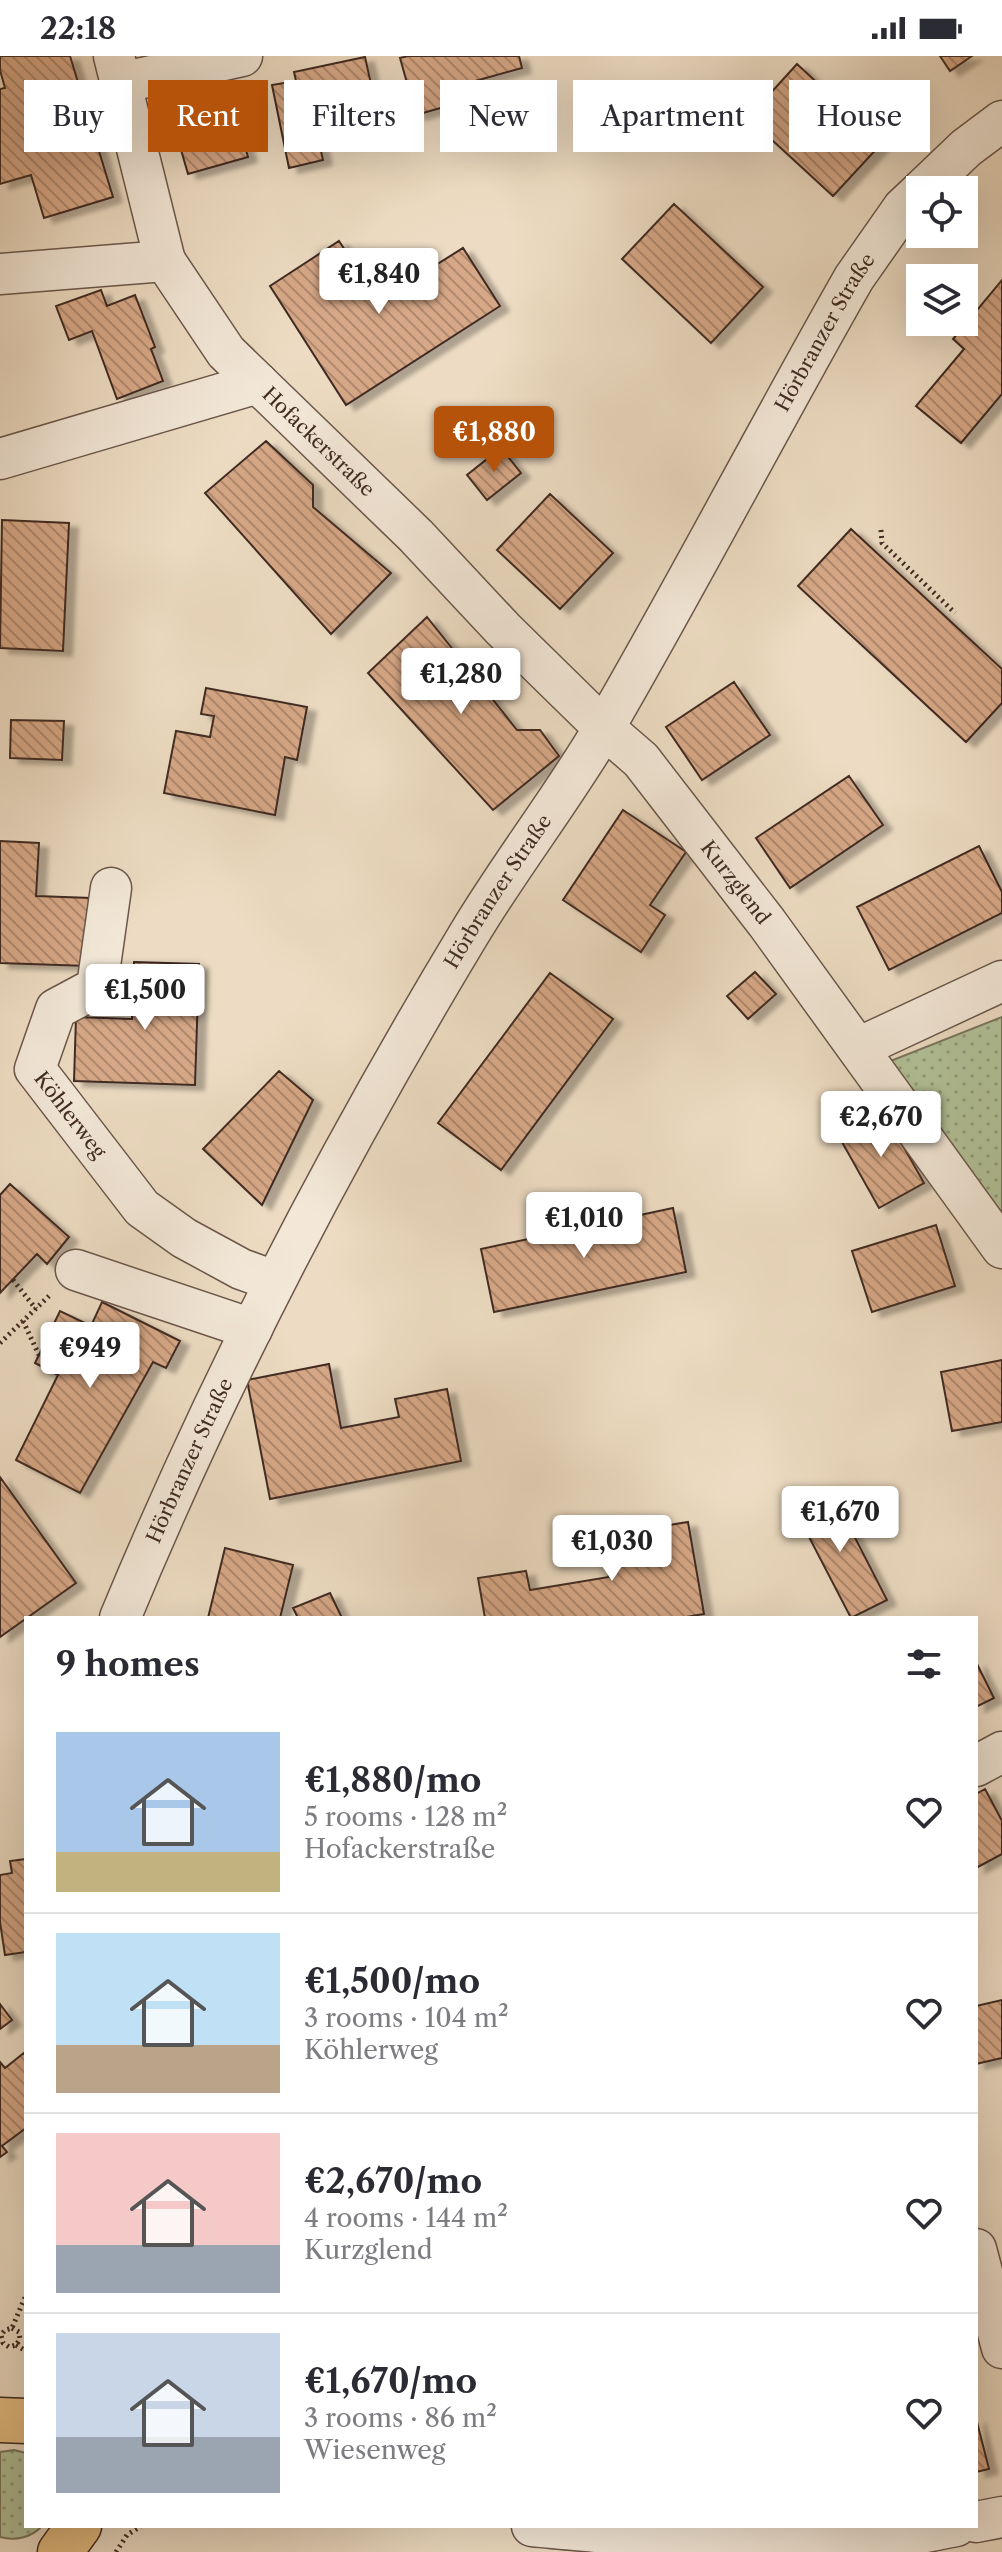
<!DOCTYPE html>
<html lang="en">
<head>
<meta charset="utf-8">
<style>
	body { margin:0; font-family:"Libre Caslon Text",serif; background:#f7f7f7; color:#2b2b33; height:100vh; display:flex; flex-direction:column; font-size:30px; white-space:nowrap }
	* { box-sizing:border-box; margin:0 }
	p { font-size:26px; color:#7c7c81 }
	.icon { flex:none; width:44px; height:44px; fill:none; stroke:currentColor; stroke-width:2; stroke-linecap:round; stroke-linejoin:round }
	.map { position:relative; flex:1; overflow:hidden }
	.side { position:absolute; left:24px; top:1560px; width:954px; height:912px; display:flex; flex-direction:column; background:#fff; border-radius:0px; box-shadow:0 8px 32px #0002 }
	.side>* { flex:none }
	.top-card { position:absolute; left:24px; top:24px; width:954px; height:72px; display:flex; gap:16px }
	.buttons { position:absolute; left:906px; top:120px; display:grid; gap:16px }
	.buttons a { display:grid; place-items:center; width:72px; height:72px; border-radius:0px; background:#fff; box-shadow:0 8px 32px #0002; font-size:40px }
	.price { position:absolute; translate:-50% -68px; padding:0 18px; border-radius:8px; background:#fff; color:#222; font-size:26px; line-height:52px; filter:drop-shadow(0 2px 4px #0008) }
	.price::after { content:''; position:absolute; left:50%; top:48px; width:24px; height:18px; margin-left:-12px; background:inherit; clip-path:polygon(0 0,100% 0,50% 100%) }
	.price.selected { background:#b45309; color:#fff }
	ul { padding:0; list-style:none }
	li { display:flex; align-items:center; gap:24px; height:200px; padding:0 32px }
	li+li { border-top:2px solid #e1e1e2 }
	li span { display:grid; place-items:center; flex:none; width:224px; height:160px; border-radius:0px; color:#555 }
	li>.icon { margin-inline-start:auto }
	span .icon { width:96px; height:96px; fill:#fffc; stroke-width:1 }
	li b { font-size:34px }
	h2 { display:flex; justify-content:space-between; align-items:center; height:96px; padding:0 32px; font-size:34px }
	.chip { padding:0 28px; border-radius:0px; background:#fff; box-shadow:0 8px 32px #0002; font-size:28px; line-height:72px }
	.chip.selected { background:#b45309; color:#fff }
	.status { display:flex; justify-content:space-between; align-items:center; height:56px; padding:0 40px; background:#fff; direction:ltr }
	.status svg { height:22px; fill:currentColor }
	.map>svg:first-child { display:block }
</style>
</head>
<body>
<div class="status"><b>22:18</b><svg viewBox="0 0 49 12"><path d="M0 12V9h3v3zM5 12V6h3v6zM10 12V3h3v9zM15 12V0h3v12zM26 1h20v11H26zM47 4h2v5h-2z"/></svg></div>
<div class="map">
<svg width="1002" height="2496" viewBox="0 0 1002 2496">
	<defs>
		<pattern id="grass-dots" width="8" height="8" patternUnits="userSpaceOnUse" patternTransform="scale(2)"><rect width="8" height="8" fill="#b2c299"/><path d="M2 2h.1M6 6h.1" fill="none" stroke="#929e7c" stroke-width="1.8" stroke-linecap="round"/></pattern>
		<pattern id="building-back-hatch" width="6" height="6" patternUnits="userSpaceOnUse" patternTransform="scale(2)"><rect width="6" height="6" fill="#d7a887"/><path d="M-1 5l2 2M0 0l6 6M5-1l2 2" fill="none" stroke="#b0896e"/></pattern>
		<filter id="shadow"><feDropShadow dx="9" dy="5" stdDeviation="2" flood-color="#0004"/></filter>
	</defs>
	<rect width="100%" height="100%" fill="#eddcc3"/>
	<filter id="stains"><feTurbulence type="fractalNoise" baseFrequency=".0025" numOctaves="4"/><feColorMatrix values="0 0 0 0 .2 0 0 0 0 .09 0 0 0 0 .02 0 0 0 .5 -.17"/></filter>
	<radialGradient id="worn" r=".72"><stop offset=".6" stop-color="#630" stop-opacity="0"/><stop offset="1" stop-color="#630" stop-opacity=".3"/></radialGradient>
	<!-- grass -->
	<path fill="url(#grass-dots)" stroke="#79765e" stroke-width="2" d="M1002,961V1160L888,1006Z
		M14,2394L26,2397V2470H42C31,2482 15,2485 0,2481V2396Z"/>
	<!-- building -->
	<path fill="url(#building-back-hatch)" stroke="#402b23" stroke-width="2" filter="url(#shadow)" d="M0,0H70L113,141L44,162L31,119L0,128V33L5,32L0,14Z
		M408,0H519L522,12L468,27L472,43L416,59L400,2Z
		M940,0H972L950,15Z
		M365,1L373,37L337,45L343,73L317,78L323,104L289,112L272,29L296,25L294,16Z
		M797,8L882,87L833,140L748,62Z
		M241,37L251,70L240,73L248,101L188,118L173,66L201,58L198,49Z
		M674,148L763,231L711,287L622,203Z
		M339,185L379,245L463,192L500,250L346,349L270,230Z
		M1002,224V338L961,387L916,350L964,293L953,283Z
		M101,234L107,250L135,239L155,291L151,293L163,325L117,343L92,275L69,284L56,250Z
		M266,385L313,429V451L391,517L331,578L205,437Z
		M501,392L521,417L487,444L467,419Z
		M550,438L613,497L560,553L497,494Z
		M2,464L69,467L63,595L0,592Z
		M851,473L1002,613V647L966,686L798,530Z
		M427,561L517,674H540L559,700L493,754L368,617Z
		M734,626L770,679L702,724L666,671Z
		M206,632L307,651L297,704L285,701L275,759L164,737L176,675L210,681L214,660L201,658Z
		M11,664L64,665L62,704L10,702Z
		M849,720L883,769L790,832L756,782Z
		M623,754L686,796L650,849L665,859L641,896L563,844Z
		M0,785L39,787L36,840L91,842L88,910L0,907Z
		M979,790L1002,836V857L889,914L857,851Z
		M134,906L199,908L195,1029L74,1025L76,961L132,963Z
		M755,916L776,938L748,963L727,940Z
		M550,917L613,963L501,1114L438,1067Z
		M279,1015L313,1044L262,1149L203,1093Z
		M883,1054L924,1127L879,1152L838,1079Z
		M10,1128L69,1181L47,1208L37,1198L0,1237V1139Z
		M673,1152L686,1216L494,1256L481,1193Z
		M936,1169L955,1230L872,1256L852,1195Z
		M102,1246L180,1285L166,1312L153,1306L80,1437L16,1404L58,1319L35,1307L60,1255L91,1270Z
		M1002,1304V1366L952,1375L941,1316Z
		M329,1308L341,1372L399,1361L395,1343L447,1333L461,1405L270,1443L247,1324Z
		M0,1421L76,1527L0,1581Z
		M830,1433L887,1544L851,1562L794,1452Z
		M688,1466L704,1558L680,1562H485L478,1522L526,1515L530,1534L609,1521L602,1480Z
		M225,1492L293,1509L280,1562H208Z
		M330,1537L342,1562H298L293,1552Z
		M976,1606L994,1642L976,1651Z
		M985,1733L1002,1765V1798L976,1812V1738Z
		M26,1803V1896L5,1899L0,1866V1819L12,1817L10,1805Z
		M1002,1944V2002L976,2008V1950Z
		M0,1948L12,1964L0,1973Z
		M25,1996L26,2072L2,2090L7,2096L0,2101V2006L5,2012Z
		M976,2362L989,2413L976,2416Z"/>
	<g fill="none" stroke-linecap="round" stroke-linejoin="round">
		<!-- minor casing -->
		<g stroke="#6b574b" stroke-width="43">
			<g id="minor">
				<path d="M114,0L165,205"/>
				<path d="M120,27L242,0"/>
				<path d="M922,134L966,92L1002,65"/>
				<path id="s1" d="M0,218L165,205L226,296L416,480L503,573L604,672L641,704L767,867L1002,1192"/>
				<path d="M0,403L258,327"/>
				<path id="s2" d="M111,832L97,931L56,953L35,1013L142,1152L184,1182L241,1213L274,1225"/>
				<path d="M858,992L1002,925"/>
				<path d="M76,1214L252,1273"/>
				<path id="s3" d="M120,1562C218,1325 337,1097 469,878C511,808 562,743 604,672C690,524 769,371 854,222L903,152L920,136"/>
				<path d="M976,1710L1002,1696"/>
				<path d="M976,2193L1002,2292"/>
				<path d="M976,2466L1002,2461"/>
				<path d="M532,2470C631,2479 730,2491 830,2489C872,2488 915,2478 956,2470"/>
			</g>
		</g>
		<!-- major casing -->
		<g stroke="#402b23" stroke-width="47">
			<path id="major" d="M0,2364L26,2365
				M60,2496L79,2470"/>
		</g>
		<!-- path -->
		<path stroke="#402b23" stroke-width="5" stroke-dasharray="2 4" stroke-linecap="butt" d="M881,474L882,487L955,557
			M13,1224L36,1253
			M23,1265L39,1299
			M0,1287L49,1240
			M12,2272L19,2276L20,2283L16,2289L9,2291L3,2287L1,2279L5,2274L12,2272L26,2239
			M16,2289L26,2295
			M116,2496L127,2479L141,2470"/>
		<!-- minor -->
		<use href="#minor" stroke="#f3e8d8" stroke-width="40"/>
		<!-- major -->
		<use href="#major" stroke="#e6be82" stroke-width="44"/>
	</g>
	<g text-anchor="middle" stroke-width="6" stroke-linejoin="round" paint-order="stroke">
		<!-- street labels -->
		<g font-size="20" fill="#402b23" stroke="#f3e8d8">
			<text dy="7" stroke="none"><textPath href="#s3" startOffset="1468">Hörbranzer Straße</textPath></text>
			<text dy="7" stroke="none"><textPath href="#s1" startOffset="404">Hofackerstraße</textPath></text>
			<text dy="7" stroke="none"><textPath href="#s1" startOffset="1012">Kurzglend</textPath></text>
			<text dy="7" stroke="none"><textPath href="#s3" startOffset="820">Hörbranzer Straße</textPath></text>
			<text dy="7" stroke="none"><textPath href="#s2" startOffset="268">Köhlerweg</textPath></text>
			<text dy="7" stroke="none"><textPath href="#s3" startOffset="172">Hörbranzer Straße</textPath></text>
		</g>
	</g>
	<rect width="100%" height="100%" filter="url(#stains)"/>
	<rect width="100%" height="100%" fill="url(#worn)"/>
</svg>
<div class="buttons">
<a><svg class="icon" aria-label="locate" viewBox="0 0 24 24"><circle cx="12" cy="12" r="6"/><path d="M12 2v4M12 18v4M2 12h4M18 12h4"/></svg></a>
<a><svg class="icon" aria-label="layers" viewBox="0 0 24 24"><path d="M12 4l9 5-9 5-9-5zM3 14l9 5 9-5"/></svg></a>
</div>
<b class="price" style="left:379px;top:260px">€1,840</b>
<b class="price selected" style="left:494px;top:418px">€1,880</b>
<b class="price" style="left:461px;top:660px">€1,280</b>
<b class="price" style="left:145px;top:976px">€1,500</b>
<b class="price" style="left:881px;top:1103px">€2,670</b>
<b class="price" style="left:584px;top:1204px">€1,010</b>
<b class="price" style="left:90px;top:1334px">€949</b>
<b class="price" style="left:840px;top:1498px">€1,670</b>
<b class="price" style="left:612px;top:1527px">€1,030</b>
<div class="top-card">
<a class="chip">Buy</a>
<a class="chip selected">Rent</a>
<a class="chip">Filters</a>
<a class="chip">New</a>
<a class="chip">Apartment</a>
<a class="chip">House</a>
</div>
<section class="side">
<h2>9 homes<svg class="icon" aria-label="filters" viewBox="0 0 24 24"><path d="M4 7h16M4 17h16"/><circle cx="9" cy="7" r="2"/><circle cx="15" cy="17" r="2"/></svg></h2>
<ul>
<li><span style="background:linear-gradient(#a9c7e8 75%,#c2b280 0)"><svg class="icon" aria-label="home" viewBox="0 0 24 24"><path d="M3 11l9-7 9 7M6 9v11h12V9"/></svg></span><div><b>€1,880/mo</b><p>5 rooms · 128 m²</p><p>Hofackerstraße</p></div><svg class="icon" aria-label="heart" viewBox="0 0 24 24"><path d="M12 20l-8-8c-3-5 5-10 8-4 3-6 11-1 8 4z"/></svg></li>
<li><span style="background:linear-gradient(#bfe0f5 70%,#b9a48a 0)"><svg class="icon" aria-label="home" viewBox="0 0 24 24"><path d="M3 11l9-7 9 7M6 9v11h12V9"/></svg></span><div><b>€1,500/mo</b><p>3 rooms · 104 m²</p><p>Köhlerweg</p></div><svg class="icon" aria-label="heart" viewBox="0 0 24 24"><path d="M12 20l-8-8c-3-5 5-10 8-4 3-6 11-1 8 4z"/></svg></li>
<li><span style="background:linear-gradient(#f6c9c9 70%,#9aa5b1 0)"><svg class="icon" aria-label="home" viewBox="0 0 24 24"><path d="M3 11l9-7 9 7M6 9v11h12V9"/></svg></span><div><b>€2,670/mo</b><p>4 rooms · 144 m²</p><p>Kurzglend</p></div><svg class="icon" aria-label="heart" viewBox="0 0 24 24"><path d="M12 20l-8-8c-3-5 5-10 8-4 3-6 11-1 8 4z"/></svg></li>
<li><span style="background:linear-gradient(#c9d6e8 65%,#9aa5b1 0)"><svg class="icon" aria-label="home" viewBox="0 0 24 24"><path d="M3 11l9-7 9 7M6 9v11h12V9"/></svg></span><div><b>€1,670/mo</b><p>3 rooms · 86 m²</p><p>Wiesenweg</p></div><svg class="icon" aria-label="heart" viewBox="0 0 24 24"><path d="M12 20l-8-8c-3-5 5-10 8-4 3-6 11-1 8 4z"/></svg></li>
</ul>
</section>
</div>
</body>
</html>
